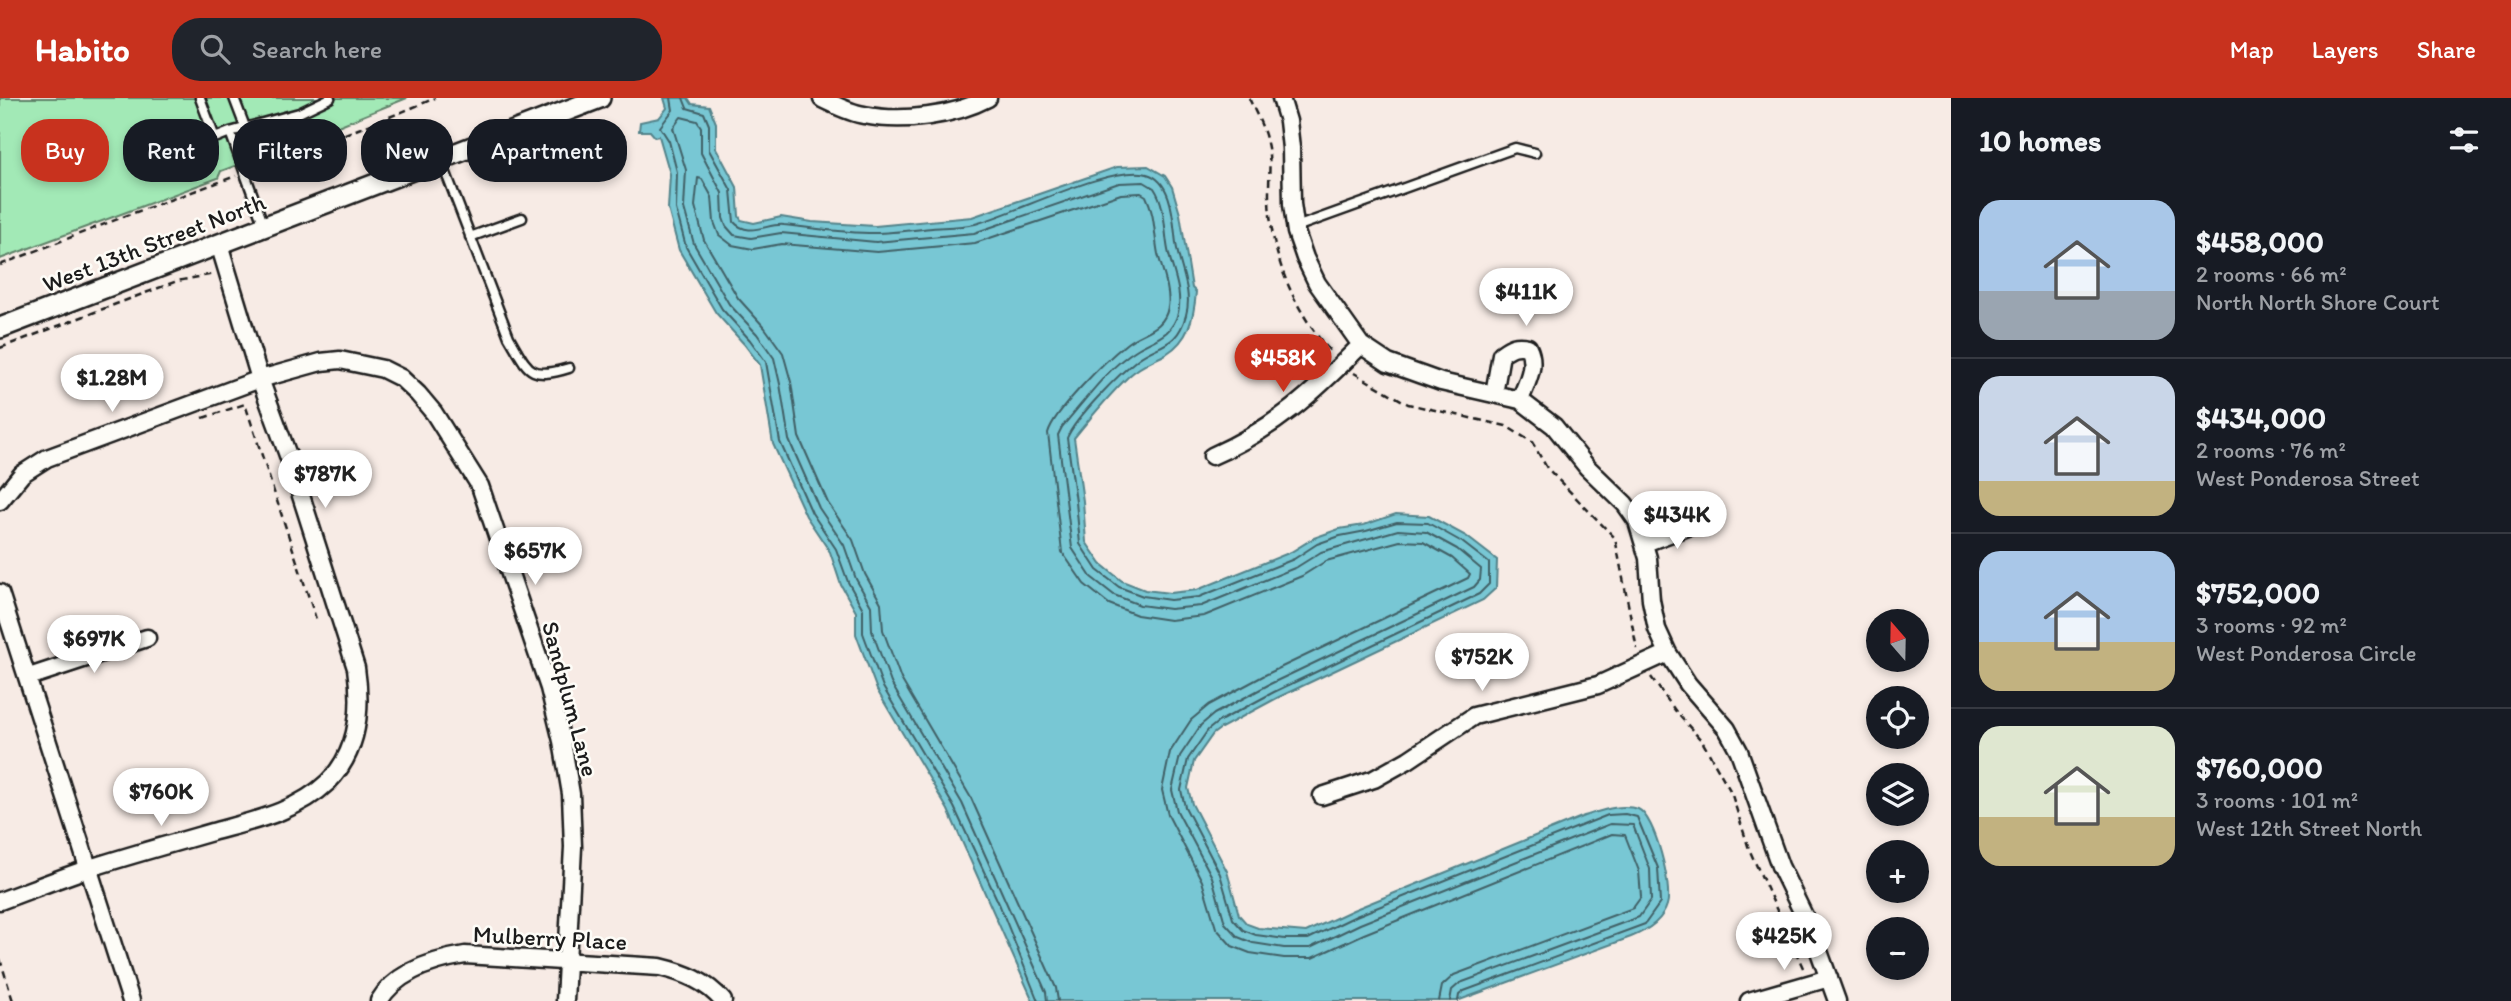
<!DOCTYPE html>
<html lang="en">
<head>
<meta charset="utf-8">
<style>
	body { margin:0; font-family:Itim,sans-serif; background:#20242c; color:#f1f3f6; height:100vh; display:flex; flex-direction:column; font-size:26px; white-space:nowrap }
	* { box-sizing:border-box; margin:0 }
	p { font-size:23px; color:#9ea1a6 }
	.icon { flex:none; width:38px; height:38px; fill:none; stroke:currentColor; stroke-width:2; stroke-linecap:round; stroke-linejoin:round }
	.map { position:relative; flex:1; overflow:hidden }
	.sheet { display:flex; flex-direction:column; background:#171b24; width:560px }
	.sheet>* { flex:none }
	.top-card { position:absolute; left:21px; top:21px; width:665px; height:63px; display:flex; gap:14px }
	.needle { width:46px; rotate:340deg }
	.fabs { position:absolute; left:1866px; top:511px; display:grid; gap:14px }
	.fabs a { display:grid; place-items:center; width:63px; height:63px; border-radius:50%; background:#171b24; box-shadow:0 4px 10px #0003; font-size:35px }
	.price { position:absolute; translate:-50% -60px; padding:0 16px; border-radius:24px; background:#fff; color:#222; font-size:23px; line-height:46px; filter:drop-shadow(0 2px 4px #0008) }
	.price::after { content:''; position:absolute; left:50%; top:42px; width:21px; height:16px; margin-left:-10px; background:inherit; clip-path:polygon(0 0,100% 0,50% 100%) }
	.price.current { background:#c8321e; color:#fff }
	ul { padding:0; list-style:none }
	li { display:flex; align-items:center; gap:21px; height:175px; padding:0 28px }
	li+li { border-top:2px solid #363941 }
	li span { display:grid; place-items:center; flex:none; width:196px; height:140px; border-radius:21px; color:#555 }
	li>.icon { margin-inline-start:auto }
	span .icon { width:84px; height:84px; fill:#fffc; stroke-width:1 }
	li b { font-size:30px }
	h2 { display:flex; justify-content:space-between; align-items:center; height:84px; padding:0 28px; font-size:30px }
	.pill { padding:0 24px; border-radius:28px; background:#171b24; box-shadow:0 4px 10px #0003; font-size:24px; line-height:63px }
	.pill.current { background:#c8321e; color:#fff }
	header { display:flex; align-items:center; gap:42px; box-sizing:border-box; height:98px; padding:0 35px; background:#c8321e; color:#fff }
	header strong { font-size:33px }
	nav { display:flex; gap:38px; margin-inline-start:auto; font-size:24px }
	.search { width:490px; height:63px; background:#20242c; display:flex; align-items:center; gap:18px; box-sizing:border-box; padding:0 24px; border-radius:28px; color:#9ea1a6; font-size:26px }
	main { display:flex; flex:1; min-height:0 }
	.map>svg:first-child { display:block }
</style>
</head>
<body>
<header>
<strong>Habito</strong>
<div class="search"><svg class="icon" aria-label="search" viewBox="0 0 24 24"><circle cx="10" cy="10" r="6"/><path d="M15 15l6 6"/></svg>Search here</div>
<nav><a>Map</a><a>Layers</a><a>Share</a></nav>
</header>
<main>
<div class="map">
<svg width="1951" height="903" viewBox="0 0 1951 903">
	<rect width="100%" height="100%" fill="#f7ebe5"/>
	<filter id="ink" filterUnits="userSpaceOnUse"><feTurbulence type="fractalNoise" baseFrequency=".0143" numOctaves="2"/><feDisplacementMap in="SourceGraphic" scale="14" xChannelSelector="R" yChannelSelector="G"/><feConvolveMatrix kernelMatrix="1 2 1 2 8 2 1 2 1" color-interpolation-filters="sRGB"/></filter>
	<g filter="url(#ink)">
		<!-- green -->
		<path fill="#a2e9b6" stroke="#5f8269" stroke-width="2" d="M0,0H407L313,38L310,43L275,58L267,56L221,73L218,80L0,161Z"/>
		<!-- water -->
		<path fill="#78c7d4" stroke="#53838a" stroke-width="2" d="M664,0H688L692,6L709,8L716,25V50L737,89L739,118L741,122L754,125L781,119L812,124L875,128L972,119L1117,69L1148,68L1165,78L1172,89L1180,116L1192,190L1196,194C1194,219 1189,242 1166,256C1153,263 1141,267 1129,278C1109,297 1091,319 1074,340L1083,403L1086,444L1101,466L1122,483L1145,492L1170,495L1197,492L1291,454L1314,440L1339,431L1364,427L1396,416L1429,418L1466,438L1497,462L1496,490L1483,502L1277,600L1221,630L1213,636L1194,663L1188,690L1192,706L1227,773L1239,817L1247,826L1258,830L1306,834L1353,812L1584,718C1601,713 1620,705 1638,711C1655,718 1673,790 1667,807C1662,824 1646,833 1631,839L1457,903H1033L948,712L877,592L856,536V514L841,487L830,454L806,418L773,346L760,267L744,246L716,215L679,152L668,111L670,76L659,38L655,39L650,33H639L640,24L659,20L667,10Z"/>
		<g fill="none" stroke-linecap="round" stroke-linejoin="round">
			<!-- shore -->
			<path stroke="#416066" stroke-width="2" d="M671,0L673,12L660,29L669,43L677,74L676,111L686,149L722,211L750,242L766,264L780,344L812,415L836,451L848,484L863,511V535L883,589L954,709L1000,808L1038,903
				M683,0L687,10L704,15L709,27V52L731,92L734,124C748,140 768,125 784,127C814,130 844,135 874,135C893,135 913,132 932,130C946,129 961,129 975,126C1014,116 1111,66 1147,76C1173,83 1173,123 1176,145C1179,169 1193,193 1186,217C1177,250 1160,245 1138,261C1120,275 1075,320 1067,340L1076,404L1080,446L1097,472L1119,489L1143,498L1170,502L1199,499L1294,461L1317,446L1340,438L1366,433L1397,424L1428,425L1462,444L1489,465V486L1479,496L1274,594L1218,624L1208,632L1188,661L1181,692L1185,709L1220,776L1233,821L1243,832L1256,837L1285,841H1308L1356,818L1608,717L1625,716L1637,719L1658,770L1660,805L1645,826L1464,893L1459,897L1458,903
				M1047,903L1046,894L962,705L891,585L872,533L871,508L856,481L844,447L819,410L789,342L780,286L774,260L757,236L729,206L694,146L684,110L686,72L673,30L681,19L697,23L701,29V55L722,95L723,120L726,128L734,137L751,140L781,135L876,144L974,135L1119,85L1144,84L1154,90C1166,108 1164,132 1168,152C1172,172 1183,194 1178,215C1172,238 1154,241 1136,252C1109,268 1083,305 1062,329L1058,337L1072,450L1091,479L1114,497L1140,507L1170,511L1201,508L1297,469L1321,454L1398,432L1426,434L1457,451L1481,471L1480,482L1474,489L1270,586L1214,616L1201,627L1180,658L1172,692L1177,713L1212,779L1225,825L1238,839L1253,845L1284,850H1310L1360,826L1610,726L1633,727L1650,771L1651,802L1639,819L1460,885L1452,892L1450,903
				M1058,903L1056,890L971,700L901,581L883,532L881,505L865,476L853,442L828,405L799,339L791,284L783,255L765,230L738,200L704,142L695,108L698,80L702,81L712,99L714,124L719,137L732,147L753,151L782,146L877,154L975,145L1121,96L1141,95L1146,98C1155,116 1154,136 1158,156C1162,171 1171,194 1168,209C1164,233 1142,233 1126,246C1106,262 1054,313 1048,335L1062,454L1084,486L1109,506L1137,517L1170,522L1204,518L1302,478L1326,463L1400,443L1423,444L1452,460L1470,476L1468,480L1265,577L1209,607L1191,622L1170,654L1162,692L1168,717L1202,783L1216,830L1232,848L1250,855L1284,860H1312L1364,836L1612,736L1625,737L1639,773L1641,799L1633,810L1454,877L1442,888L1439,903"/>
			<!-- service casing -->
			<g stroke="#1c1c1c" stroke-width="13">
				<path id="service" d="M200,0L215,40L230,34
					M234,0L245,29
					M441,62L509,239C529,273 529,282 569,270
					M264,128L230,34L299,15L330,0
					M1296,129L1515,50L1535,55
					M470,139L522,120"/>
			</g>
			<!-- minor casing -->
			<g stroke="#1c1c1c" stroke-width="21">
				<path id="minor" d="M1281,0L1288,23L1291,50L1292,106L1296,134L1305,160L1317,185L1361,247L1388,265L1441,284L1520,302L1554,328L1587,369L1625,406L1637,423L1648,460L1651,502L1657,531L1668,555L1688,586L1727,631L1739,653L1780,768L1812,834L1837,903
					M822,1C835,7 850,15 864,17C902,25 954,18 988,0
					M1494,296L1501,256C1511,249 1516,246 1528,249C1537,267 1527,284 1520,302
					M1212,358C1276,330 1313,295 1361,247
					M0,403L22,376L47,360L260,281L321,264L340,262L383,271L401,280L418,296L434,315L480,388L549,590L562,643L571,696L573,749L565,903
					M1645,445L1696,426
					M0,495L131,903
					M29,579L147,540
					M1322,698L1374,681L1408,662L1474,618L1598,587L1668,555
					M0,803C30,792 60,780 90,770C130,757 171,746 212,734C252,723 297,714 328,684C359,653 362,610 356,570L289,360L260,281L219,146
					M379,903C396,874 434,862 465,857L660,869C685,875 706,883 723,903
					M1749,903L1829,880"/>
			</g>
			<!-- tertiary casing -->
			<g stroke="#1c1c1c" stroke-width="24">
				<path id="tertiary" d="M0,230L600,0"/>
			</g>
			<!-- path -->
			<path stroke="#1c1c1c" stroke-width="2.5" stroke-dasharray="7 5" stroke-linecap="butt" d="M1249,0C1255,14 1264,29 1267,45C1271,61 1269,76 1269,93C1268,151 1292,211 1331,254
				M255,71C315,46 376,26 435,0
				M0,167L128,117L236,78
				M0,250L177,183L214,176
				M1354,275L1408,306L1506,328L1532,344L1547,370L1615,440L1637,551
				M203,320L245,306L317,524
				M1651,579L1677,615L1702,643L1731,694L1749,751L1804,872
				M0,861L13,903"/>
			<!-- service -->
			<use href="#service" stroke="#fdfcf7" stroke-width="8"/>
			<!-- minor -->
			<use href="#minor" stroke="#fdfcf7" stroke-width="16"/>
			<!-- tertiary -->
			<use href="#tertiary" stroke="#fdfcf7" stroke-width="19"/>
		</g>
	</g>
	<g text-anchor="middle" stroke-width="5" stroke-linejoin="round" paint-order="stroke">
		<!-- street labels -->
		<g font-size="24" fill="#1c1c1c" stroke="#fdfcf7">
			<text transform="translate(154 145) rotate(-21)" y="8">West 13th Street North</text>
			<text transform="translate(570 601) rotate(75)" y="8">Sandplum Lane</text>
			<text transform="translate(550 840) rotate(3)" y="8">Mulberry Place</text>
		</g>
	</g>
</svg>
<div class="fabs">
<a><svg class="needle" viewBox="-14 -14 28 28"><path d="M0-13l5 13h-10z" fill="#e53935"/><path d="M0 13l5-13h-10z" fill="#9ea1a6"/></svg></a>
<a><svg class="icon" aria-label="locate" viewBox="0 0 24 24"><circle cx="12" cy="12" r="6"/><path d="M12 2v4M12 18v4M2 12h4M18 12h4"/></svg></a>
<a><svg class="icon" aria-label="layers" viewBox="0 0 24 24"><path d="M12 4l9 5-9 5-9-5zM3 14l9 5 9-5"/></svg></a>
<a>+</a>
<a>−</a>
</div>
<b class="price" style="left:1526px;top:230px">$411K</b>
<b class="price current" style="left:1283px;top:296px">$458K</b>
<b class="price" style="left:112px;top:316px">$1.28M</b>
<b class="price" style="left:325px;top:412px">$787K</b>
<b class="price" style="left:1677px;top:453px">$434K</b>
<b class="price" style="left:535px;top:489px">$657K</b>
<b class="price" style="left:94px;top:577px">$697K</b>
<b class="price" style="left:1482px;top:595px">$752K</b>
<b class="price" style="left:161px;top:730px">$760K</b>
<b class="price" style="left:1784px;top:874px">$425K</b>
<div class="top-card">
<a class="pill current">Buy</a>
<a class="pill">Rent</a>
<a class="pill">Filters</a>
<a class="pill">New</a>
<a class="pill">Apartment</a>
</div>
</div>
<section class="sheet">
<h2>10 homes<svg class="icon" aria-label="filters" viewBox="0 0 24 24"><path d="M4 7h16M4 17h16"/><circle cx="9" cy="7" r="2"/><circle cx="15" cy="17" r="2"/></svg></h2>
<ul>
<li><span style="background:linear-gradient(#a9c7e8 65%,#9aa5b1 0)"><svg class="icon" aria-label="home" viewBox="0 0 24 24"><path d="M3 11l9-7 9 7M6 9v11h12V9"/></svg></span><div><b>$458,000</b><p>2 rooms · 66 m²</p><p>North North Shore Court</p></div></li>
<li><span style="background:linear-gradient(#c9d6e8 75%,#c2b280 0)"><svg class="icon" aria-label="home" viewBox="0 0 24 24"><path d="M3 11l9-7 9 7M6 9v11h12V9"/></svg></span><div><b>$434,000</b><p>2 rooms · 76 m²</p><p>West Ponderosa Street</p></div></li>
<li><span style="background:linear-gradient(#a9c7e8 65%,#c2b280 0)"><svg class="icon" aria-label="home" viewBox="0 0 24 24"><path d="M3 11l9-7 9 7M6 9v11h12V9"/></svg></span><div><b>$752,000</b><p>3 rooms · 92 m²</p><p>West Ponderosa Circle</p></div></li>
<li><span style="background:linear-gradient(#dfe7d0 65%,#c2b280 0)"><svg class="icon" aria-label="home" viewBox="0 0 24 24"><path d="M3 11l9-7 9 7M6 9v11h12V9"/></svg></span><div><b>$760,000</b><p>3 rooms · 101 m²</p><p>West 12th Street North</p></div></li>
</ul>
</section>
</main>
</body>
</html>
